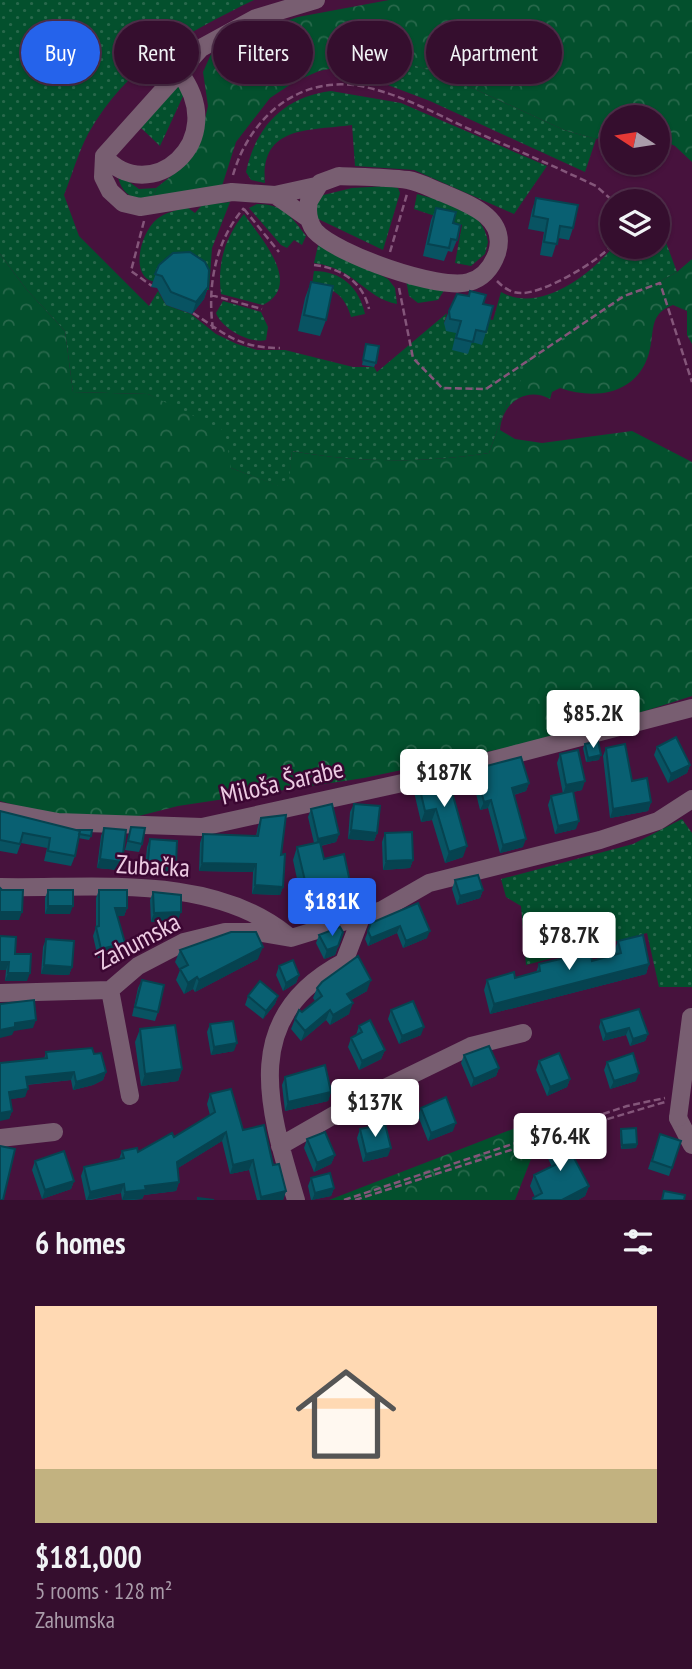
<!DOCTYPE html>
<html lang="en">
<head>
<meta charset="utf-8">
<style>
	body { margin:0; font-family:"PT Sans Narrow",sans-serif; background:#3d1736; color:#f1f3f6; height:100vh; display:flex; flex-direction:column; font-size:26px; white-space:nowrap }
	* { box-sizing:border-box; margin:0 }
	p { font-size:23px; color:#aa9caa }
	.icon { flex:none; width:38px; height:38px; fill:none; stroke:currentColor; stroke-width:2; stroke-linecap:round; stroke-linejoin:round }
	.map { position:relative; height:1200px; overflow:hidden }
	.panel { display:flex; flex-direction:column; background:#350e2e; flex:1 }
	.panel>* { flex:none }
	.guide { position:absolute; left:21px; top:21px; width:651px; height:63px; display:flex; gap:14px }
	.needle { width:46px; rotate:282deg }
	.controls { position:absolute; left:600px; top:105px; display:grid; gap:14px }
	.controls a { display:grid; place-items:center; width:70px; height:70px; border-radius:50%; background:#350e2e; box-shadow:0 2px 5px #0004,0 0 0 2px #4f2e4a; font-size:35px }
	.price { position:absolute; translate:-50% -60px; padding:0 16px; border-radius:7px; background:#fff; color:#222; font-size:23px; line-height:46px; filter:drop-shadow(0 2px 4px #0008) }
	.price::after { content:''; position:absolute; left:50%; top:42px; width:21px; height:16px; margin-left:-10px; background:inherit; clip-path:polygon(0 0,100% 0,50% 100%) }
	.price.on { background:#2563eb; color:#fff }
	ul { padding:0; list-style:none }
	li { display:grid; align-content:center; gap:14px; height:371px; padding:0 35px }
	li+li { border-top:2px solid #4f2e4a }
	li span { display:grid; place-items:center; height:217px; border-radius:0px; color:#555 }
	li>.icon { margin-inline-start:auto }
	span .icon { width:126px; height:126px; fill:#fffc; stroke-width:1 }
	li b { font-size:30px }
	h2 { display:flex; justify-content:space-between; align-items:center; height:84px; padding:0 35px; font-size:30px }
	.chip { padding:0 24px; border-radius:32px; background:#350e2e; box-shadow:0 2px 5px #0004,0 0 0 2px #4f2e4a; font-size:24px; line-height:63px }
	.chip.on { background:#2563eb; color:#fff }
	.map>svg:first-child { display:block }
</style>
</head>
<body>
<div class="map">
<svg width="692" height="1200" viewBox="0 0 692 1200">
	<defs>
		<pattern id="green-dots" width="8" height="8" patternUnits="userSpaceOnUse" patternTransform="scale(1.75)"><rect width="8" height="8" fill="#03502d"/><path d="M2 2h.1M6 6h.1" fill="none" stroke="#28684b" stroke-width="1.8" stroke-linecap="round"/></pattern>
		<pattern id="forest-crowns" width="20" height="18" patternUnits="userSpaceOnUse" patternTransform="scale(1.75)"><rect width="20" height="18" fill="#03502d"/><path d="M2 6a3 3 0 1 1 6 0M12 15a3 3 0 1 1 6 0" fill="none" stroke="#28684b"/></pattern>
	</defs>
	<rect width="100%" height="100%" fill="#47123d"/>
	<!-- green -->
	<path fill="url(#green-dots)" d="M0,0H254C184,34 128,64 88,134C78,153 72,175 64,195L79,236L149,306L158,291L166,305L191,314L216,334L237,344L257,350H285L353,367H374L377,372L447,313L444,323L471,342L488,319L493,320L501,292C539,314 589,276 613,247H658V221L677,272L626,300L507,403L489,453C421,463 359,463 292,451L289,490L231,468L185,414L148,394L73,392L65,331L27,290L0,254Z
		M389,57L444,75L564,130L596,139L585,172L430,101L338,66Z
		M177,84L184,94L160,146L139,126Z
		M331,91L401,103L547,166L514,214L414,170L355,166L352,125C309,131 260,125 265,183L251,180L246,172C256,126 284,97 331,91Z
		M118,177L124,178L139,189L156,188L153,202C135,199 123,197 118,177Z
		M387,186L398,188L400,193L383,250L314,217L315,197L352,188Z
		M417,194C445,202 483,207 488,242L485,254L471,266L455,263L462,225L414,209Z
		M230,202L212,248L209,290C198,291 155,286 146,278C132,265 143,230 157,219C164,213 177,210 187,207L195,213L202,205Z
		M257,204C283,204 292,217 306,236L302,245L294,240L287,248L281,245L249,208Z
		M244,214C260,238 304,284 263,305L221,294C217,264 225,237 244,214Z
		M319,241L388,279L395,288L397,304C363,297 357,269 314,263Z
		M314,271C341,271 359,287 365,314L351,317C345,295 333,288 312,284Z
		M406,280L445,289L438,300L418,303L409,296Z
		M223,301L261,312L268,327L266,340C250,344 222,329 216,313Z
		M682,819L692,833V987H659L647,933L526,965L521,906L506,897L501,879L633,844Z"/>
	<!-- forest -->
	<path fill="url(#forest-crowns)" d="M389,0H692V162L675,146L658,138V117H612V134L596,139L564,130L444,75L388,57L319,71L294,82L270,98L236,142L222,186L153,202L156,188L185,165L200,140L208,106L203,72L212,52L247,34L298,17Z
		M0,254L27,290L65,331L73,392L148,394L225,431L231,468L288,489L292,451C359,463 421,463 489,453L507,403L534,359L626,300L677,272L692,259V344L687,335V311L673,305C648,314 655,332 649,353C637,395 595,400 560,388L552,392L550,399C526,386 502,403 500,430L515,439L542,443L632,431L692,462V696L620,719L505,748L364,778L178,806L127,819L51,815L0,801Z
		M531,1122L533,1154L515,1200H329Z"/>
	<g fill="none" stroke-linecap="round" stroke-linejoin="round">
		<!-- path -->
		<path stroke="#84567a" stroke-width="2.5" stroke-dasharray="7 3.5" stroke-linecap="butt" d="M233,175C250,116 301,73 365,87C402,95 436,114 469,129C512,148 554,166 596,186L613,201
			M244,209L279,252
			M144,221L131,271L152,286
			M390,252L407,194
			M314,265C341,268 363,282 369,309
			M497,281C504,288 511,293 521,293C543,294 599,261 612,245
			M399,288L413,358L442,388L486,389L624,296L660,283L692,382
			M211,295L262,309
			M193,313C225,334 239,348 280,348
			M213,329C207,287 215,241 244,208
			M557,1134L665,1102
			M344,1200L627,1106L665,1098
			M355,1200L548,1138"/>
		<!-- minor -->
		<path stroke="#785e71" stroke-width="18" d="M316,0L256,18L201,48L104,156L103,177L110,191L123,203L140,207L232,192L275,195L316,186
			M104,156C148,208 233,142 179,72
			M339,176C362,177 385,177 408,180C420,182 432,189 443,193C468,204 508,217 497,253C492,267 484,278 469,282C439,291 336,254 315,231C308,222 307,211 309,201L320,183Z
			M275,195L309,219
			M0,811L58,822L202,827L416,780L692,708
			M0,887C93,889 211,873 287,935
			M110,990L130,1096
			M0,993L110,990L138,966L184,942L225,932H256L291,938L382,910L429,883L600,840L658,821L692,799
			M678,1118L692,1145
			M0,1138L54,1132
			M280,1146L362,1099L471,1046L523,1033
			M296,1200C268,1107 239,1017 344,962L362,915"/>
		<!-- minor-bridge -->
		<path stroke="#785e71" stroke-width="18" d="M678,1118L691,1017"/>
	</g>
	<!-- wall -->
	<path fill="#085362" d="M536,198L573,228L569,240L558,238L552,257L540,255L544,232L528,229L532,210Z
		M436,208L453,223L457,240L452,252L448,251L444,261L423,256L431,220Z
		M159,265L208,287L204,299L192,314L166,305L157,288L151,287Z
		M311,282L326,320L320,336L298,331L305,298Z
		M470,291L483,304L486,332L482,345L472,342L468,354L452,350L456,333L446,331L444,323L449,311L468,296Z
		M366,344L376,363L374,367L362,365Z
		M585,744L599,760L586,762L583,748Z
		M657,747L690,765L687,773L668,783L654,755Z
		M606,748L632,781L651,802L648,811L610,818L603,756Z
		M560,754L582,790L573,792L576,829L555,834L548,805L551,796L563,794L557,763Z
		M475,769L529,783L526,791L514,795L523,847L500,853L488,808L480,810L472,777Z
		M447,774L463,857L445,863L432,820L421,822L414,792L418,781Z
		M354,804L377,833L374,841L348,839L350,812Z
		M311,809L339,834L336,842L321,846L324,859L346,895L316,902L315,895L301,898L293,860L297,847L314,843L308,817Z
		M0,811L1,812L91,836L89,840L78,838L75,856L71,866L44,861L47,848L21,843L17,854L0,851Z
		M261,818L281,855L283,887L280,895L252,894L253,872L199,871L200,843L203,834L256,836L258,826Z
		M131,827L142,844L139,852L125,850Z
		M104,828L119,870L97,868L101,836Z
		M385,833L413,860L410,868L383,870L382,842Z
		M150,839L173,872L145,869L147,847Z
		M455,880L483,890L480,898L457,905L452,889Z
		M48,890L70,914H45V898Z
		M99,890L127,908L124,916H117L122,951L98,958L93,936L96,927V898Z
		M153,892L178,920L151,922L150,900Z
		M418,903L427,938L403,948L397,933L368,946L365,939L371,923Z
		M343,932L335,955L324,959L316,943L319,935Z
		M46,939L72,967L69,975L41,974L43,947Z
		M618,941L649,964L646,974L490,1014L484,990L487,980L515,978L536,973L539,964L592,961L615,955L614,951Z
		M180,950L258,959L195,992L193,989L184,994L176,980L180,970L175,962Z
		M15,954L27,981H5L6,970H0Z
		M279,966L299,975L296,983L283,991L276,975Z
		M142,980L158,1012L155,1021L132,1016L138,988Z
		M317,988L367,991L351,1000L349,1014L330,1025L326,1020L301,1041L291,1029L295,1019L315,1001L313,998Z
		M248,996H278L275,1004L263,1019L245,1005Z
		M391,1010L421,1035L399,1044L388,1019Z
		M601,1020L648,1034L645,1041L630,1046L626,1035L603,1041L599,1027Z
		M210,1024L234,1051L211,1055L207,1032Z
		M359,1026L385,1050L381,1059L359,1070L348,1047L351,1038L356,1035Z
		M140,1029L182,1069L178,1081L141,1086L135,1042Z
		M46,1052L94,1054L106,1072L103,1080L93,1085L73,1090L71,1080L27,1085L25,1097L10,1099L12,1111L9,1119L0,1063L44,1059Z
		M464,1055L499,1068L496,1076L471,1087L461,1063Z
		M539,1061L570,1079L567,1087L547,1096L536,1070Z
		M607,1062L636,1081L610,1089L604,1070Z
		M285,1077L331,1092L328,1101L285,1111L282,1085Z
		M210,1094L273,1165L286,1191L283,1200H257L249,1170L230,1174L222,1141L178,1168L179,1182L176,1191L144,1195L142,1199L134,1200H122L121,1193L91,1200H86L81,1176L84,1167L119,1159L122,1151L138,1152L174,1137L210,1115L207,1104Z
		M382,1095L405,1116L387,1123L379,1103Z
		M421,1108L453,1131L428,1141L418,1116Z
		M360,1129L388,1156L363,1162L357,1138Z
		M621,1129L637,1144L636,1148L621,1149L620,1133Z
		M660,1134L681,1141L669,1176L648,1169Z
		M546,1138L589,1186L585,1196L578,1200H532L535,1197L530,1186L534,1175L552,1167L543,1148Z
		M307,1139L335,1155L331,1164L314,1172L304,1148Z
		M35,1161L74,1181L71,1189L42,1199L32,1170Z
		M311,1178L334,1188L331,1196L311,1200L308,1186Z"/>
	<!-- shaded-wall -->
	<path fill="#064350" d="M208,287L204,299L192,314L196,302Z
		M601,755L599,760L586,762L588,758Z
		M690,765L687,773L668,783L671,774Z
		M585,781L582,790L563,794L566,785Z
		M529,783L526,791L509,796L512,788Z
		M491,800L488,808L480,810L484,802Z
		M651,802L648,811L610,818L613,809Z
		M436,809L432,820L421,822L425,811Z
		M579,821L576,829L555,834L558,826Z
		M351,830L377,833L374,841L348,839Z
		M339,834L336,842L314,847L318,839Z
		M526,839L523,847L500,853L503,845Z
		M467,846L463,857L445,863L449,852Z
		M100,859L122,862L119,870L97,868Z
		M413,860L410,868L383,870L386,861Z
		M148,861L176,863L173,872L145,869Z
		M202,863L256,864L253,872L199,871Z
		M319,882L315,895L301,898L306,885Z
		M350,882L346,895L316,902L321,889Z
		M255,885L283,887L280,895L252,894Z
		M483,890L480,898L457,905L460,896Z
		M48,906H73L70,914H45Z
		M115,908H127L124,916H112Z
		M0,912H22L19,920H0Z
		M181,912L178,920L151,922L154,913Z
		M400,926L397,933L368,946L371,938Z
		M430,931L427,938L403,948L406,941Z
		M125,943L122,951L98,958L101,949Z
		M338,946L335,955L324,959L327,950Z
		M263,947L258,959L195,992L199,980Z
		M0,962H9L6,970H0Z
		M649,964L646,974L490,1014L494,1004Z
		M44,965L72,967L69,975L41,974Z
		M8,973H30L27,981H5Z
		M299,975L296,983L283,991L286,983Z
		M197,977L193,989L184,994L188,983Z
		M371,980L367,991L343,1004L347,994Z
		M278,996L275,1004L263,1019L266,1011Z
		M353,1003L349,1014L330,1025L333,1015Z
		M330,1010L326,1020L301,1041L305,1031Z
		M36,1020L33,1028L14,1031L12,1035L0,1038V1030L15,1023Z
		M424,1027L421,1035L399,1044L402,1036Z
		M629,1028L626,1035L603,1041L606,1034Z
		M648,1034L645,1041L630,1046L633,1039Z
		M237,1043L234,1051L211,1055L214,1047Z
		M385,1050L381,1059L359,1070L362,1061Z
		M499,1068L496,1076L471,1087L474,1079Z
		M182,1069L178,1081L141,1086L145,1074Z
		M74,1072L71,1080L23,1085L26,1077Z
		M106,1072L103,1080L93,1085L73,1090L76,1082Z
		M639,1073L636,1081L610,1089L614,1081Z
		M570,1079L567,1087L547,1096L550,1087Z
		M28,1089L25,1097L6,1100L9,1092Z
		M331,1092L328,1101L285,1111L288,1102Z
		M408,1107L405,1116L387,1123L390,1115Z
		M12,1111L9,1119L0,1121V1113Z
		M456,1123L453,1131L428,1141L431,1133Z
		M226,1132L222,1141L173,1171L177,1162Z
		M637,1144L636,1148L621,1149L622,1145Z
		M391,1148L388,1156L363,1162L366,1154Z
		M335,1155L331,1164L314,1172L317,1163Z
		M253,1160L249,1170L230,1174L233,1165Z
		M74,1181L71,1189L42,1199L45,1190Z
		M179,1182L176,1191L144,1195L142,1199L122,1200L125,1192L145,1186Z
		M124,1184L121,1193L87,1200L90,1192Z
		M589,1186L585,1196L578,1200H562Z
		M334,1188L331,1196L312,1200L315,1193Z
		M286,1191L283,1200H260L261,1197Z"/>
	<!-- building -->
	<path fill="#096072" stroke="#064350" stroke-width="2" d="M536,198L578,205L573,228L560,226L557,244L544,242L548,219L533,216Z
		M436,208L456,212L453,223L460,225L457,240L451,239L449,248L428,244Z
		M190,252L205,262L209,270L208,287L196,302L171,292L162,276L155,274L159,265L173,253Z
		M311,282L333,286L326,320L304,315Z
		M470,291L486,295L483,304L493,306L486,332L476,330L473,342L456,338L461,321L450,319L449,311L457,294L469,296Z
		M366,344L379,346L376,363L363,360Z
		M676,737L690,765L671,774L657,747Z
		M598,741L601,755L588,758L585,744Z
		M625,744L632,781L647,778L651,802L613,809L606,748Z
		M578,750L585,781L566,785L560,754Z
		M521,757L529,783L512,788L526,839L503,845L491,800L484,802L475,769Z
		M447,774L467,846L449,852L436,809L425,811L418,781Z
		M573,791L579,821L558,826L551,796Z
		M332,804L339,834L318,839L311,809Z
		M354,804L380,806L377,833L351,830Z
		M0,811L80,831L75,856L48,851L50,838L23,833L20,844L0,840Z
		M286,815L281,855L285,854L283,887L255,885L256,864L202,863L203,834L258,836L261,818Z
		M131,827L145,828L142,844L128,841Z
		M104,828L126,830L122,862L100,859Z
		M76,830H92L91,836L79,834L80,831Z
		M412,832L413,860L386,861L385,833Z
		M150,839L177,841L176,863L148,861Z
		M320,842L324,859L344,854L350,882L321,889L319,882L306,885L297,847Z
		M478,875L483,890L460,896L455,880Z
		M0,888L2,890H23L22,912H0Z
		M48,890H73V906H48Z
		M99,890H127V908H115L125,943L101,949L96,927L99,926Z
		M153,892L181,895V912L154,913Z
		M418,903L430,931L406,941L400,926L371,938L368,931L371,923Z
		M340,927L343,932L338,946L327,950L319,935Z
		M231,932H256L263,947L199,980L197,977L188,983L180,969L188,965L180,950Z
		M643,935L649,964L494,1004L487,980L514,972L515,978L540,971L539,964L590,952L592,961L621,953L618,941Z
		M0,936L16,937L15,954H31L30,973H8L9,962H0Z
		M46,939L74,941L72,967L44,965Z
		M358,956L371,980L347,994L353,1003L333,1015L330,1010L305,1031L295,1019L299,1010L302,1012L322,996L317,988L322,982Z
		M293,960L299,975L286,983L279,966Z
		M142,980L164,985L158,1012L135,1007Z
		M260,981L278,996L266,1011L248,996Z
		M34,1000L36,1020L15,1023V1027L0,1030V1004Z
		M413,1001L424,1027L402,1036L391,1010Z
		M639,1009L648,1034L633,1039L629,1028L606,1034L601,1020Z
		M370,1020L385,1050L362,1061L351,1038L362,1032L359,1026Z
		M233,1021L237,1043L214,1047L210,1024Z
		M175,1025L182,1069L145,1074L140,1029Z
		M489,1046L499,1068L474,1079L464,1055Z
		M92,1048L94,1054L101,1053L106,1072L96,1076L76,1082L74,1072L26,1077L28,1089L9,1092L12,1111L0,1113V1063L47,1058L46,1052Z
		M559,1053L570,1079L550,1087L539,1061Z
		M633,1053L639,1073L614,1081L607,1062Z
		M325,1065L331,1092L288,1102L285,1077Z
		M399,1087L408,1107L390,1115L382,1095Z
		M231,1089L243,1130L264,1125L273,1165L279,1164L286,1191L261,1197L253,1160L233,1165L226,1132L177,1162L179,1182L145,1186L146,1190L125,1192L124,1184L90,1192L84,1167L124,1158L122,1151L137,1148L138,1152L172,1133L174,1137L215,1112L210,1094Z
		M446,1097L456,1123L431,1133L421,1108Z
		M385,1124L391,1148L366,1154L360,1129Z
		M636,1128L637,1144L622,1145L621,1129Z
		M559,1130L589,1186L562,1200H534L533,1198L542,1193L534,1175L559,1163L546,1138Z
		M325,1132L335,1155L317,1163L307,1139Z
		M660,1134L681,1141L672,1168L652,1161Z
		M0,1146L15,1149L3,1200H0Z
		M64,1151L74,1181L45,1190L35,1161Z
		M330,1173L334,1188L315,1193L311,1178Z
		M664,1191L685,1195L684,1200H662Z
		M198,1198L214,1200H198Z"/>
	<g text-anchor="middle" stroke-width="5" stroke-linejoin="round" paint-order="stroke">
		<!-- street labels -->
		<g font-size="26" fill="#edcbe3" stroke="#3b0632">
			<text transform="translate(282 782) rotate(-13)" y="9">Miloša Šarabe</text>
			<text transform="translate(153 866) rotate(3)" y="9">Zubačka</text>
			<text transform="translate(138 941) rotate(-28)" y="9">Zahumska</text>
		</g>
	</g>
</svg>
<div class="controls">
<a><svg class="needle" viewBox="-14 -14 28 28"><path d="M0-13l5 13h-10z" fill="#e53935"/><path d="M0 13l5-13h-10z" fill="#aa9caa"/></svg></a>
<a><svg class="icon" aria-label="layers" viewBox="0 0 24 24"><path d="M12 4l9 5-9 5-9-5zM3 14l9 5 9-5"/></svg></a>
</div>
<b class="price" style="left:593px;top:750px">$85.2K</b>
<b class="price" style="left:444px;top:809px">$187K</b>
<b class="price on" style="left:332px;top:938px">$181K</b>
<b class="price" style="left:569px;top:972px">$78.7K</b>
<b class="price" style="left:375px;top:1139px">$137K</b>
<b class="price" style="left:560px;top:1173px">$76.4K</b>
<div class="guide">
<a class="chip on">Buy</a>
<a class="chip">Rent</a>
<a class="chip">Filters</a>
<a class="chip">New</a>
<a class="chip">Apartment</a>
</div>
</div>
<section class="panel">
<h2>6 homes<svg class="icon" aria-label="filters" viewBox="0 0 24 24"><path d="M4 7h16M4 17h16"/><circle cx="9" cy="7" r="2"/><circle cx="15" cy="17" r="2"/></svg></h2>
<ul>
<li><span style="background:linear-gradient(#ffd9b3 75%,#c2b280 0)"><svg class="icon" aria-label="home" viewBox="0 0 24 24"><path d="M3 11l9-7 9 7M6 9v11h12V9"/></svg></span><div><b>$181,000</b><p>5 rooms · 128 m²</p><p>Zahumska</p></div></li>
</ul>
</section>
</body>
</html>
